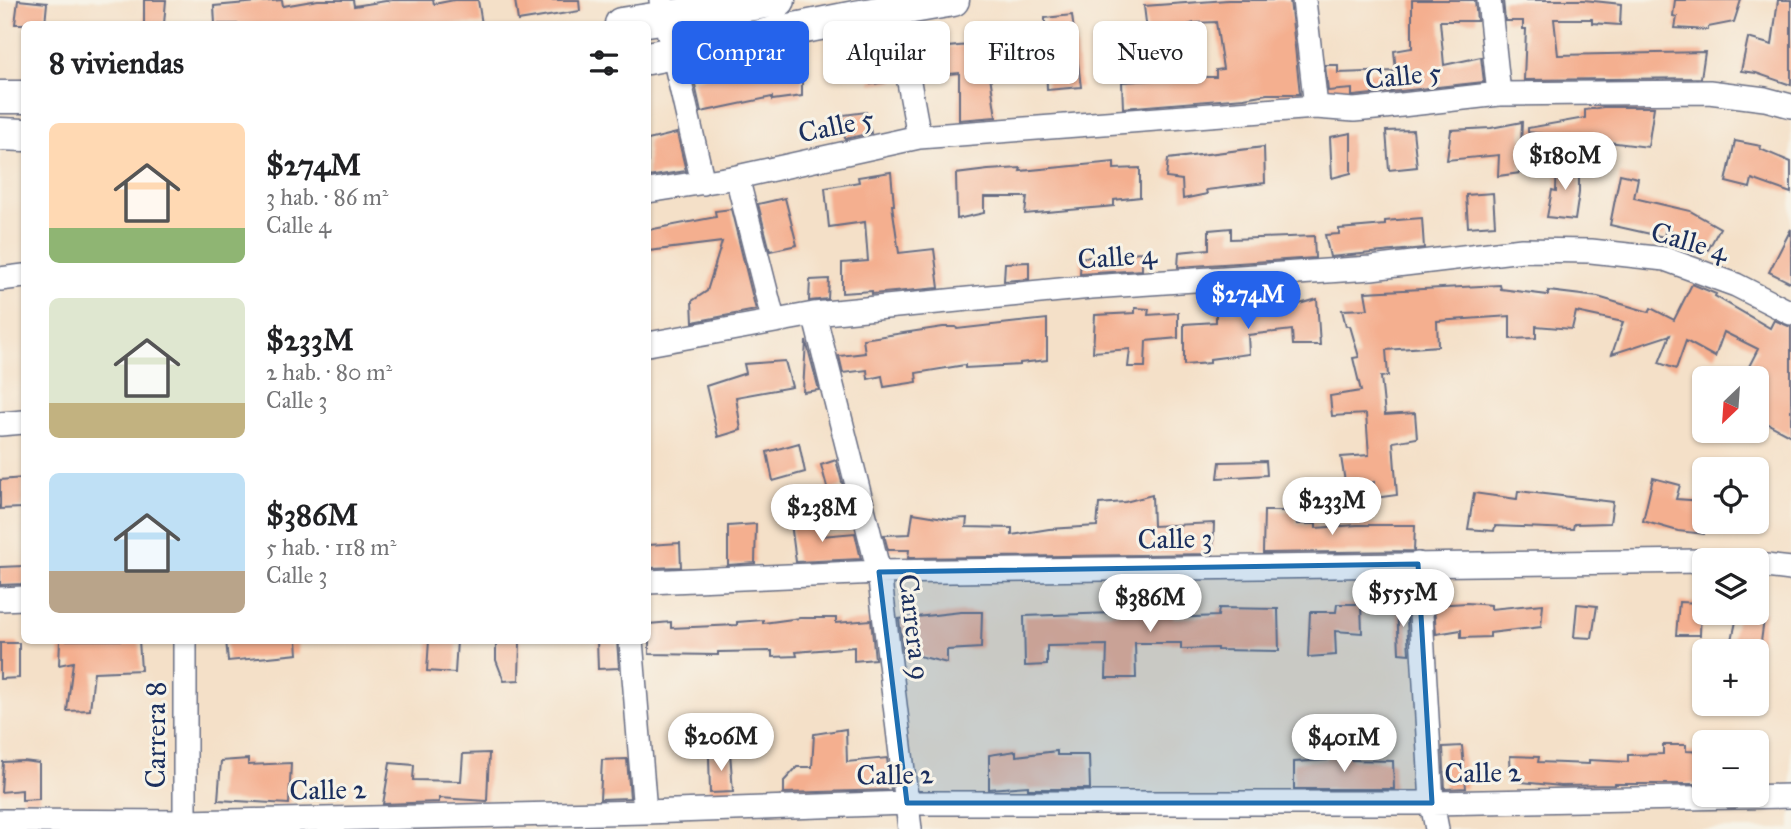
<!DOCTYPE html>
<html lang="es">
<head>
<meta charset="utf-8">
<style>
	body { margin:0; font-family:"IM FELL Great Primer",serif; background:#f2f2f2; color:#202124; height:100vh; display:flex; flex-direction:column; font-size:26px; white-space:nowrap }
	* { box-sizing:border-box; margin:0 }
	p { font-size:23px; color:#757577 }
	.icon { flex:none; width:38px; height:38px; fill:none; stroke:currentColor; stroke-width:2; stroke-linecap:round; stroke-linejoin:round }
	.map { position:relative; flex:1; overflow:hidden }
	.panel { position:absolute; left:21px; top:21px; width:630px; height:623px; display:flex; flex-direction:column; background:#fff; border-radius:10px; box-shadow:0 2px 5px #0004 }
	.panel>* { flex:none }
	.top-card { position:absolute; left:672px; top:21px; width:665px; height:63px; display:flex; gap:14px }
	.needle { width:46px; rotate:205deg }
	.buttons { position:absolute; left:1692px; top:366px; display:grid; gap:14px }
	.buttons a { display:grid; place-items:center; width:77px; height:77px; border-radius:10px; background:#fff; box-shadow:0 2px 5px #0004; font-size:35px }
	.price { position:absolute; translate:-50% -60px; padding:0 16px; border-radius:24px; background:#fff; color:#222; font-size:23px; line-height:46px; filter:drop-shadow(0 2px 4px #0008) }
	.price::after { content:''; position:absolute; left:50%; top:42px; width:21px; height:16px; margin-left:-10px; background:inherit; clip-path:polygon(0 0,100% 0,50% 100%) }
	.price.on { background:#2563eb; color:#fff }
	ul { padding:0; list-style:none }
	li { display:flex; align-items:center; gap:21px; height:175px; padding:0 28px }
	li span { display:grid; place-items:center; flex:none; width:196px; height:140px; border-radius:10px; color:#555 }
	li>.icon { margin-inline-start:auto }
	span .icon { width:84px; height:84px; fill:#fffc; stroke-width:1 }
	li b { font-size:30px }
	h2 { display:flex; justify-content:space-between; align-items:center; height:84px; padding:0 28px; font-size:30px }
	.pill { padding:0 24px; border-radius:10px; background:#fff; box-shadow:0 2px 5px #0004; font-size:24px; line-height:63px }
	.pill.on { background:#2563eb; color:#fff }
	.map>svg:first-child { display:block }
</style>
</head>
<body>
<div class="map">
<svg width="1791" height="829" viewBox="0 0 1791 829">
	<rect width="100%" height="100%" fill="#f7f3e8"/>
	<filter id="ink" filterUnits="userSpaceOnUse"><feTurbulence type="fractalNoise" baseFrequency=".0143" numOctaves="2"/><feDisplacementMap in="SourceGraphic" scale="14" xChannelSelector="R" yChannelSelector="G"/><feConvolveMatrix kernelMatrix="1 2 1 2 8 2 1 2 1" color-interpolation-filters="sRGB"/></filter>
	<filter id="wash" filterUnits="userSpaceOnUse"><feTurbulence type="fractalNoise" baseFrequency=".00686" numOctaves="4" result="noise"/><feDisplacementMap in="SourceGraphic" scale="28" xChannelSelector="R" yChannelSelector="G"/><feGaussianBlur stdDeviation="1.57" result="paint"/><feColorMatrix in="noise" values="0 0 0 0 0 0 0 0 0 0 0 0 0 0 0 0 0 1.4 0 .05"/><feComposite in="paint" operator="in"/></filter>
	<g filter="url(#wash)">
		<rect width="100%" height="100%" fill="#f4e0c8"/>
		<g id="blocks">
			<!-- building -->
			<path fill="#f4af8f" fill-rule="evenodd" d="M18,0L47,3L45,24H15Z
				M144,0H166L164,24H144Z
				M282,0L283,6L318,0H353L354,6L392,0H433L434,4L454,0H478L482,24H215L214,6Z
				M515,0H579L580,11L518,21Z
				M1228,0H1290L1300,94H1267L1244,98L1123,108L1122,82L1153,80L1144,6ZM1216,22L1223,69L1216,70V77H1178L1172,30L1194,23Z
				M1412,0H1475L1477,21H1440L1444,65L1481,57L1484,82L1354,96H1352V89L1328,91L1325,65H1338V73L1396,71L1394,51L1412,48Z
				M1503,0H1584L1621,4L1620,25L1592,23V19H1554L1558,55L1705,52L1701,78L1524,80L1526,29H1523V21H1505Z
				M1675,0H1741L1734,22L1708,27V30L1675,28L1677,17L1673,16Z
				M1778,0H1791V85L1756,73L1741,71L1748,38L1772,45Z
				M1072,15L1081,87L1047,90L1046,55L989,69L996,117L959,120V73L938,75L937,48L1001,42V32L1045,30V18Z
				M889,53L895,81L871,84L870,54Z
				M756,62L757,70L802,68V96L772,100V97L701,112L694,80L737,68V66Z
				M1603,107H1654L1648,147L1528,132V128L1585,118V110Z
				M866,112L871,133L845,139L843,115Z
				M1522,122L1520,173L1498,176L1499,155L1447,160L1451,130L1491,128Z
				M1413,130L1417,167L1389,170L1386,131Z
				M677,133L686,171L648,177V140Z
				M1351,133V173L1332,178L1330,137Z
				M1735,141L1761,146L1760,149L1791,162V193L1752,179L1750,188L1726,182Z
				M1264,147L1265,183L1206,190L1207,194L1183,199L1182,180L1166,178L1168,159Z
				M1557,160L1579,164V193L1575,220L1547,217L1552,190L1556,191Z
				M1114,162V169L1140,168V197L1114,200V206L1025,214L1027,197H984V213L957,219L956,174L988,170L1021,168L1020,171Z
				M891,172L894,205H892L899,253L934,249L939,288L872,294V291L842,293V263L868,261L865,222L829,227L825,188L859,182L858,177Z
				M1620,174L1638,178L1634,198L1690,211L1720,228L1708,250L1666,228L1664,237L1610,225Z
				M1493,193L1495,225L1468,227L1466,195Z
				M785,198L797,245L770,251L758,204Z
				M731,209L756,310L693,322L692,301L707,291L722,242L648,251V230L716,217L715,211Z
				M1422,218L1424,248L1330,257L1325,235L1339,234V229L1385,225V221Z
				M1231,228V239L1314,236L1315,258L1178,267L1179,252L1209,249V230Z
				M1791,229V283L1769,272Z
				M1142,252V270L1080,274L1081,257L1115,258V254Z
				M1029,262V279L1004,281L1005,263Z
				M829,279L828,299L809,301L810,280Z
				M1692,284L1716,294L1715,296L1770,328L1774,320L1791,327V436L1757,418V378H1743L1758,349L1724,332L1715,357L1686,341L1676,369L1659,363L1670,335L1612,354L1623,322L1576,312L1572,329L1536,326V338L1510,339V316L1437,321L1438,346L1386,350L1388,376L1381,377L1385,415L1415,413L1417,438L1393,442L1397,495L1374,498V482L1346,488L1341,457L1369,455L1366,414L1332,416L1330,396L1361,391L1353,358L1359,357L1350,326H1346L1342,310L1368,309L1365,292L1500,285L1501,289L1548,295V291L1598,297L1649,312L1651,308L1674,320Z
				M1317,299L1320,345H1293L1292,330L1248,335L1249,354L1210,359V363L1184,365V324L1216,322V310L1249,312L1250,309L1270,306L1271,312Z
				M1135,308L1149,309L1148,315L1178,313V338L1146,341L1145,367H1128L1130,349L1093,352L1095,315L1135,313Z
				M1047,319V360L1020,363V365L965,368V365L916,373L917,382L884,387L882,376L868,379L867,370L843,373L839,356L865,353L863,339L943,327H956L957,329Z
				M806,341L819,390L803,392L804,374Z
				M785,361L792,387L736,397L741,430L718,437L706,386L746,373L744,364Z
				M799,443L805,472L773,481L767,452Z
				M836,460L843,486L828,491L821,465Z
				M1266,461L1267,475L1218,478L1220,462Z
				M23,478L22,508L0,509V480Z
				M1653,478L1680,485L1676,499L1704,501V534L1678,531L1643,521Z
				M1518,491L1613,502L1610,523L1574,524L1573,529L1495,526L1494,531L1468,529L1474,493L1517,499Z
				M1152,495L1153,526L1214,523L1213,554L908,558L909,550H888L884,535L910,534L913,513L950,519L967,518L966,527L1012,528V535L1049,529L1097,526L1099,504L1125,502Z
				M1264,511H1294L1297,524H1316V528L1357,525H1415L1414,551L1263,553Z
				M820,522L822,536L855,533L861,559L796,562L791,523Z
				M756,524L755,563L728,565V526Z
				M680,543L681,567L648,568V545Z
				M24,566V584L0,585V567Z
				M1679,602L1701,603L1700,635H1676Z
				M1467,603L1491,605V609L1543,604L1541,627L1490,633V637L1461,638V630L1436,634L1434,605Z
				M1337,604H1361L1362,633L1335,631L1336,655L1308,657L1310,612H1336Z
				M1397,604H1406L1409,654L1399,653Z
				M1577,604L1597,606L1592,638L1574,637Z
				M1219,608L1278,609L1279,651L1217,650V648L1181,649V643H1135L1136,678H1106L1107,645L1047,646V665L1025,666L1024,616L1174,611L1173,618L1218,616Z
				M961,612H982L981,648L947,650V663L903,652L899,619Z
				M1738,612H1765L1761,642L1732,640Z
				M800,618H836V623L871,620L875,659L854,661V647L796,652L797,656L772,657V651L718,652V655L649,654V624L671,622V628L737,625V622L763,620V623Z
				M60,640H139L141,670L94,672L90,710L67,711L73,662L59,665Z
				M226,640H297L298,654L228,661Z
				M429,640H457L455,673L427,671Z
				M496,640H520L519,680L504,681L496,660Z
				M597,640H617L619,668L598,669Z
				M0,643H19V678L0,679Z
				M846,729L847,762L887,758L891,790L784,793V781L797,767H812L814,734Z
				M1663,745H1686V751L1704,752V784H1615V785L1561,786L1511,781L1510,756L1539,757L1538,762L1589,764V760L1628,762V755L1663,754Z
				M1462,746L1466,788L1445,789L1443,747Z
				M1016,751V756L1057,751V755H1089L1090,789H1028V786L989,789V755Z
				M730,752L733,792L710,793L709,756Z
				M489,753L487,801L439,798V802L383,804L390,763L414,765L413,780L461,781L463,754Z
				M1351,754V760L1393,761L1394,789H1294V762L1327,760V757Z
				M248,759V765L291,763L289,804L218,800L221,761Z
				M627,759L630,798L600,799L602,760Z
				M23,761L39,763V799L22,800V790L1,792L3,762Z"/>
		</g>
	</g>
	<g filter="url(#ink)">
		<use href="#blocks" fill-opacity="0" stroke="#676d83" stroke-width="2"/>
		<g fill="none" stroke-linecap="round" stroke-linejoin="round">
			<!-- street casing -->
			<g stroke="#676d83" stroke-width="26">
				<path id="street" d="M661,0L703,183
					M894,0L919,137
					M1304,0L1316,107
					M1489,0L1499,94
					M737,177L773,319
					M648,191L737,177L919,137L1316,107L1354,110L1375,108L1499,94L1709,92L1765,99L1791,106
					M0,279L24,276
					M814,314L879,572L910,829
					M648,344L814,314L1091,287L1371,268L1522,250L1591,251L1665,259L1736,285L1791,313
					M0,424L24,422
					M1418,564L1432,803L1437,829
					M1757,565L1791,569
					M648,582L879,572L1704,561
					M0,599L24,598
					M185,640V829
					M631,640L645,812
					M0,821L185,822L645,812L907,803H1432L1791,796"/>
			</g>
			<!-- secondary casing -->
			<g stroke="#676d83" stroke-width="35">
				<path id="secondary" d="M621,24L779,0
					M648,58L855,17L953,0
					M0,97H24
					M0,134L24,135"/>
			</g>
			<!-- street -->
			<use href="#street" stroke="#fff" stroke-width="23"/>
			<!-- secondary -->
			<use href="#secondary" stroke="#fff" stroke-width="32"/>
		</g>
	</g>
	<!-- marked area -->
	<path fill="#1f6fb2" fill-opacity="0.2" stroke="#1f6fb2" stroke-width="5" stroke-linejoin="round" d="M1418,564L1432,803H907L879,572Z"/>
	<g text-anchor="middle" stroke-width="6" stroke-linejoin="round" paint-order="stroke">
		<!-- street labels -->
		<g font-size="28" fill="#1b2f5e" stroke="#f7f3e8">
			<text transform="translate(1403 75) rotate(-6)" y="10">Calle 5</text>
			<text transform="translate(836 125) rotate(-12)" y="10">Calle 5</text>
			<text transform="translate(1690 241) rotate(16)" y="10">Calle 4</text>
			<text transform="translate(1117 256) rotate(-4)" y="10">Calle 4</text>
			<text transform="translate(1175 538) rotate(-1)" y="10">Calle 3</text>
			<text transform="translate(915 627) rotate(83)" y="10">Carrera 9</text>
			<text transform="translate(155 735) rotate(-90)" y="10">Carrera 8</text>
			<text transform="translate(1483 772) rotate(-1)" y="10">Calle 2</text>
			<text transform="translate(895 774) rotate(-1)" y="10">Calle 2</text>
			<text transform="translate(328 789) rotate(-1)" y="10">Calle 2</text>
		</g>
	</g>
</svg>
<div class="buttons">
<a><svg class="needle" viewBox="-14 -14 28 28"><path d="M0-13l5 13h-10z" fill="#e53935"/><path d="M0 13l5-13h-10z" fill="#757577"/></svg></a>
<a><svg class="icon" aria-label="locate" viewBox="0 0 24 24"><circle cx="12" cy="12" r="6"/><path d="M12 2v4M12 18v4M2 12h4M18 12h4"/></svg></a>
<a><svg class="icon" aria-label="layers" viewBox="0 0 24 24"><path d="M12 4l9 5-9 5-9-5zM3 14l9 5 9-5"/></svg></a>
<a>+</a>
<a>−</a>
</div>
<b class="price" style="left:1565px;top:192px">$180M</b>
<b class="price on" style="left:1248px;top:331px">$274M</b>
<b class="price" style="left:1332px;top:537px">$233M</b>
<b class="price" style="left:822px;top:544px">$238M</b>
<b class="price" style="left:1403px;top:629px">$555M</b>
<b class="price" style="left:1150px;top:634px">$386M</b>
<b class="price" style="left:721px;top:773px">$206M</b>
<b class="price" style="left:1344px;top:774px">$401M</b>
<div class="top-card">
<a class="pill on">Comprar</a>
<a class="pill">Alquilar</a>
<a class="pill">Filtros</a>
<a class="pill">Nuevo</a>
</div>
<section class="panel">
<h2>8 viviendas<svg class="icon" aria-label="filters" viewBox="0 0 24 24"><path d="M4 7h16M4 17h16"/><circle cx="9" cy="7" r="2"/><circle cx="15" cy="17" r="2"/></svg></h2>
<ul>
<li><span style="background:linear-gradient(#ffd9b3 75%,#8fb573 0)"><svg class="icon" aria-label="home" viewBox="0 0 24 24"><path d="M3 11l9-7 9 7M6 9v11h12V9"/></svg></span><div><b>$274M</b><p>3 hab. · 86 m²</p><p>Calle 4</p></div></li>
<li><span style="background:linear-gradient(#dfe7d0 75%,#c2b280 0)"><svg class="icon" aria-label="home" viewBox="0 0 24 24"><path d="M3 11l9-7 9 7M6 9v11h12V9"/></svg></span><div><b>$233M</b><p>2 hab. · 80 m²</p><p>Calle 3</p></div></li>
<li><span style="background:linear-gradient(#bfe0f5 70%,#b9a48a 0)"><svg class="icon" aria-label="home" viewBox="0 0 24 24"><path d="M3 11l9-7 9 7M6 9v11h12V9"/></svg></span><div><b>$386M</b><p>5 hab. · 118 m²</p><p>Calle 3</p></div></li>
</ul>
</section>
</div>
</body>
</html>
